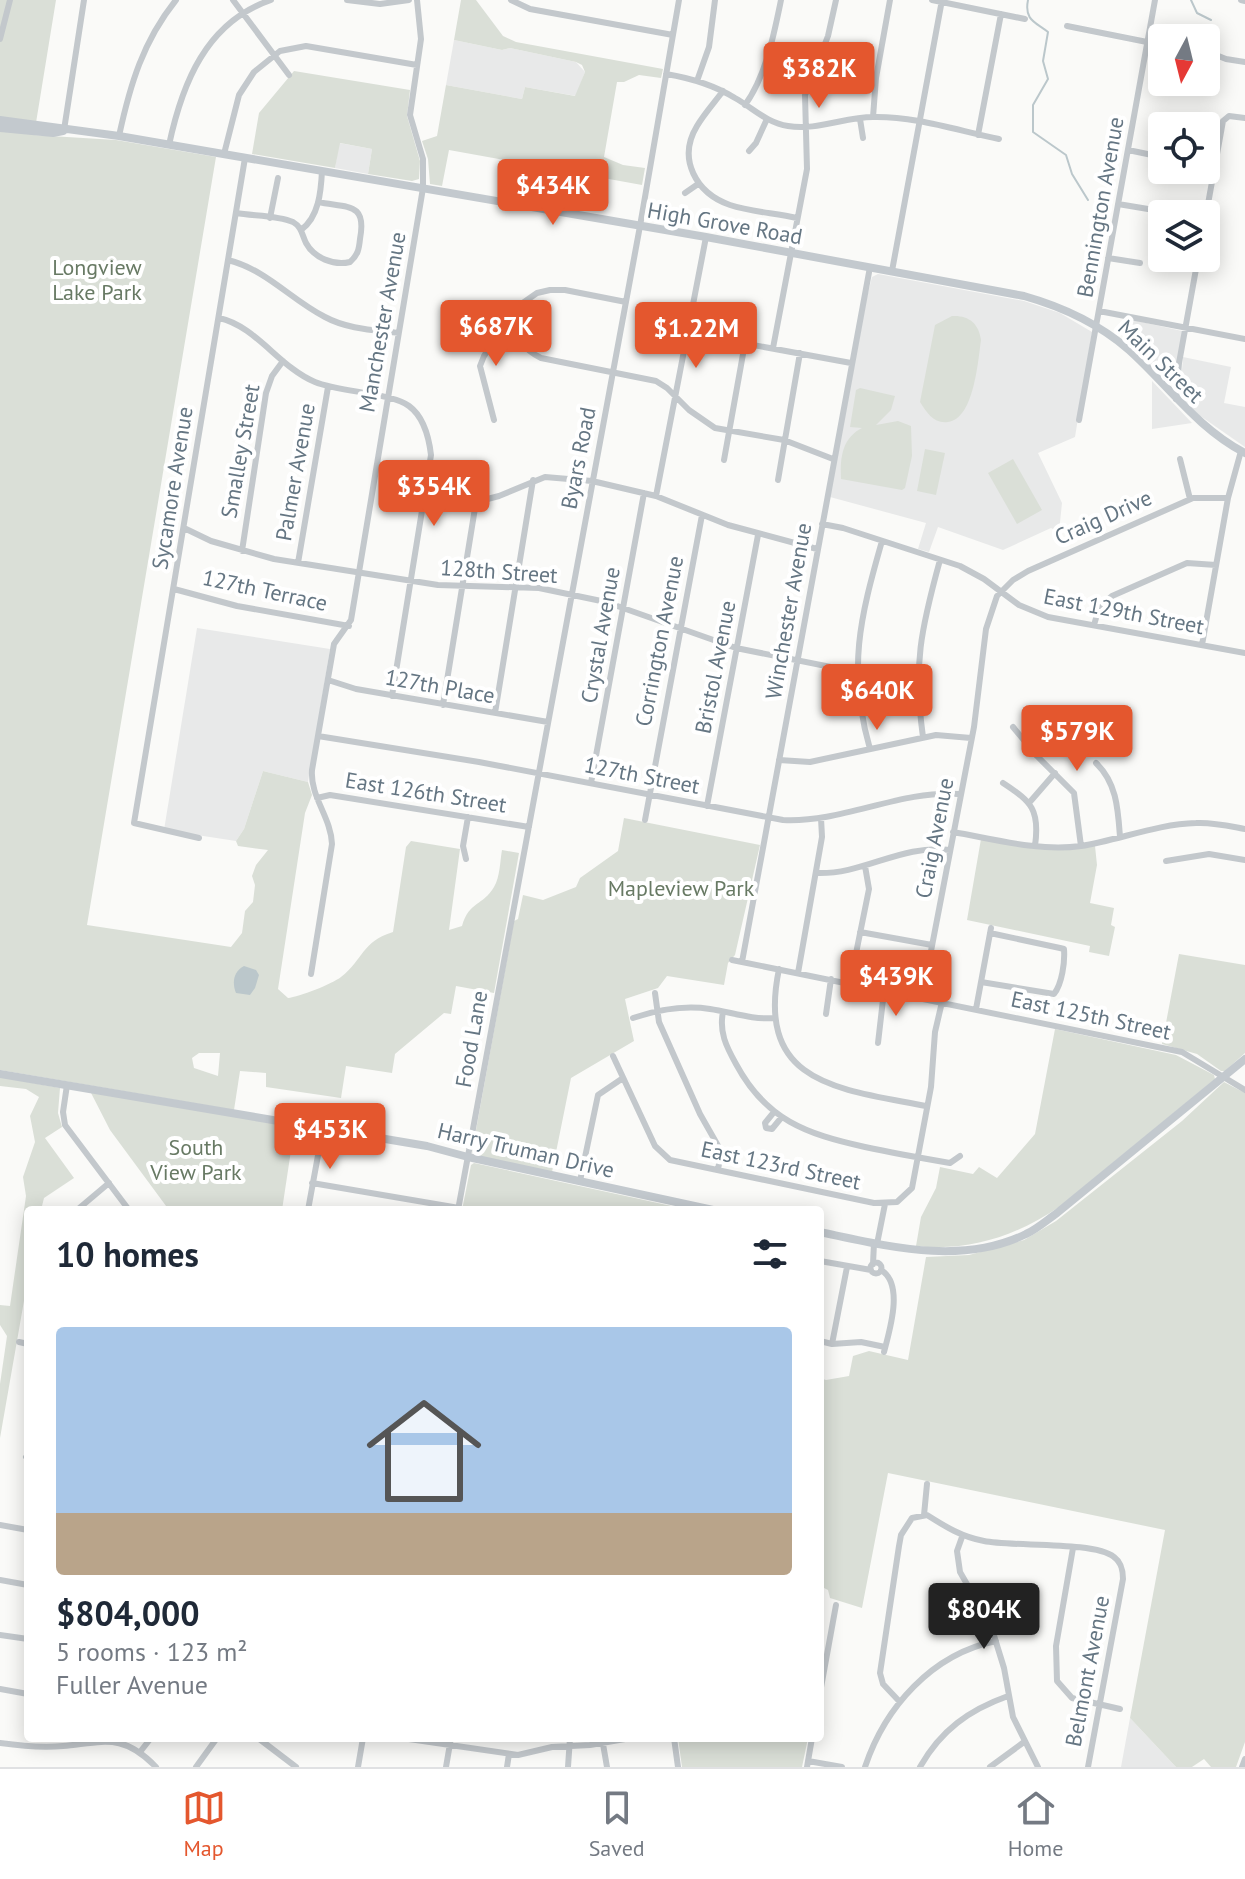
<!DOCTYPE html>
<html lang="en">
<head>
<meta charset="utf-8">
<style>
	body { margin:0; font-family:"PT Sans",sans-serif; background:#f2f2f3; color:#1f2937; height:100vh; display:flex; flex-direction:column; font-size:30px; white-space:nowrap }
	* { box-sizing:border-box; margin:0 }
	p { font-size:26px; color:#747a83 }
	.icon { flex:none; width:44px; height:44px; fill:none; stroke:currentColor; stroke-width:2; stroke-linecap:round; stroke-linejoin:round }
	.map { position:relative; flex:1; overflow:hidden }
	.panel { position:absolute; left:24px; top:1206px; width:800px; height:536px; display:flex; flex-direction:column; background:#fff; border-radius:8px; box-shadow:0 4px 20px #0003 }
	.panel>* { flex:none }
	.needle { width:52px; rotate:187deg }
	.buttons { position:absolute; left:1148px; top:24px; display:grid; gap:16px }
	.buttons a { display:grid; place-items:center; width:72px; height:72px; border-radius:8px; background:#fff; box-shadow:0 4px 20px #0003; font-size:40px }
	.price { position:absolute; translate:-50% -68px; padding:0 18px; border-radius:8px; background:#e4572e; color:#fff; font-size:26px; line-height:52px; filter:drop-shadow(0 2px 4px #0008) }
	.price::after { content:''; position:absolute; left:50%; top:48px; width:24px; height:18px; margin-left:-12px; background:inherit; clip-path:polygon(0 0,100% 0,50% 100%) }
	.price.on { background:#222; color:#fff }
	ul { padding:0; list-style:none }
	li { display:grid; align-content:center; gap:16px; height:424px; padding:0 32px }
	li+li { border-top:2px solid #e0e1e3 }
	li span { display:grid; place-items:center; height:248px; border-radius:8px; color:#555 }
	li>.icon { margin-inline-start:auto }
	span .icon { width:144px; height:144px; fill:#fffc; stroke-width:1 }
	li b { font-size:34px }
	h2 { display:flex; justify-content:space-between; align-items:center; height:96px; padding:0 32px; font-size:34px }
	.menu { display:flex; justify-content:space-around; align-items:center; height:112px; border-top:2px solid #e0e1e3; background:#fff; font-size:22px; color:#747a83 }
	.menu a { display:grid; justify-items:center; gap:4px }
	.menu .on { color:#e4572e }
	.map>svg:first-child { display:block }
</style>
</head>
<body>
<div class="map">
<svg width="1245" height="1767" viewBox="0 0 1245 1767">
	<rect width="100%" height="100%" fill="#fafaf8"/>
	<!-- built -->
	<path fill="#e8e9e9" d="M454,40L502,50L510,48L576,62L585,72L576,96L525,87L522,99L446,85Z
		M339,143L372,149L368,174L335,168Z
		M878,274L1024,301L1060,313L1092,332L1075,437L1038,453L1062,503L1059,532L1051,528L1003,550L938,527L929,552L918,549L926,523L830,497L867,297L872,277Z
		M1133,320L1182,331L1175,382L1167,381L1125,340Z
		M1183,357L1231,367L1224,403L1245,407V447L1199,415L1182,397L1180,394Z
		M1152,381L1192,423L1152,429Z
		M197,628L330,649L308,782L263,771L244,829L236,841L164,830Z
		M1130,1718L1176,1767H1121Z"/>
	<!-- green -->
	<path fill="#dadfd7" fill-rule="evenodd" d="M0,0H56L34,135L116,140L216,157L87,925L231,947L242,933L245,911L253,902L255,885L252,876L256,865L268,850L238,846L236,841L244,829L263,771L308,782L312,795L305,813L278,989L288,998C299,997 332,984 341,977C364,959 361,942 393,932L406,847L411,841L460,849L449,930L462,926C469,901 483,906 494,887C500,877 500,861 502,850L519,853L494,993L456,986L451,1014L444,1013L395,1054L392,1073L346,1066L341,1098L266,1087V1073L240,1071L234,1110L0,1070ZM199,1053H220L218,1076L194,1068L192,1058Z
		M461,0H476L503,36L516,42L663,69L661,78L639,75L624,82H617L604,157L623,165L645,168L642,185L449,150L442,186L430,184L428,159L422,141L437,136L446,85L522,99L525,87L575,96L585,72L582,65L576,62L510,48L502,50L454,40Z
		M294,71L410,90L407,116L420,161L419,179L412,181L368,174L372,149L340,143L335,168L252,154L259,113Z
		M952,316C968,315 979,323 981,340C978,361 974,419 948,422C934,424 927,413 920,402L935,325Z
		M860,388L895,396L891,410L876,425L898,421L911,426L912,456L905,488L902,490L841,479C840,458 842,438 862,428L850,427L856,390Z
		M925,449L945,453L936,495L917,491Z
		M1013,459L1042,510L1017,524L988,473Z
		M624,818L760,845L735,955L728,963L724,985L667,976L658,988L625,999L634,1041L571,1078L552,1172L474,1155L472,1152L514,921L518,919L523,895L543,900L576,887L580,878L618,851Z
		M981,839L1036,849L1095,846L1097,865L1090,903L1114,908L1111,925L1115,927L1109,956L1089,952L1090,946L967,920Z
		M1179,954L1245,965V1053L1225,1071H1221L1197,1054L1162,1044Z
		M1055,1029L1176,1055L1214,1075L1215,1079L1059,1207C1016,1236 969,1252 916,1246L921,1217L936,1188L940,1167L973,1174L979,1167L997,1178L1035,1134Z
		M0,1077L60,1088L58,1113L62,1127L45,1138L74,1178L44,1198L41,1210H28V1278L0,1438V1384L7,1336L0,1325V1305L10,1306L26,1196L23,1177L35,1142L30,1116L39,1097L26,1089L0,1086Z
		M1224,1082L1245,1093V1742L1236,1767H1211L1204,1759L1192,1767H1176L1130,1718L1165,1530L888,1473L862,1608L830,1598L828,1590L820,1586V1378L826,1380L849,1376L853,1356L869,1351L908,1360L926,1257L969,1255L1024,1240L1056,1221L1182,1121Z
		M89,1089L295,1124L282,1210H169L110,1130Z
		M474,1163L690,1210H462L471,1165Z
		M678,1738H808L802,1767H682Z"/>
	<!-- water -->
	<path fill="#bbc7cb" d="M244,966L256,970L259,975L255,988L250,995L236,993C232,983 233,972 244,966Z"/>
	<g fill="none" stroke-linecap="round" stroke-linejoin="round">
		<!-- stream -->
		<path stroke="#bbc7cb" stroke-width="2" d="M1028,0C1024,20 1035,22 1048,32L1043,61L1048,79L1033,105V132L1066,155L1072,174L1088,200
			M1191,0L1197,13L1211,20"/>
		<!-- minor -->
		<path stroke="#c3c8cc" stroke-width="6" d="M233,0L289,75
			M347,0L380,4L409,0
			M511,0L530,9L673,35
			M932,0L1025,19
			M1241,0L1245,1
			M1067,26L1147,42
			M1149,33L1175,38
			M0,39L10,0
			M1206,51L1226,59L1245,62
			M666,74C690,78 714,85 735,98C753,108 767,123 788,126C816,131 845,117 873,117C915,116 959,131 999,139
			M697,81L709,47L715,0
			M723,91C714,103 704,114 697,126C677,159 696,193 730,205C751,212 775,213 797,218
			M745,105C766,76 774,34 781,0
			M873,117L876,78L890,0
			M860,119L863,138
			M1223,121L1229,116L1245,118
			M64,130L84,0
			M978,135L1001,14
			M119,136C130,85 143,41 176,0
			M169,145C182,84 206,22 271,0
			M1128,150L1157,156
			M749,151L756,143L767,119
			M224,154L239,95L254,72L280,51L306,46L417,65
			M685,193L698,184
			M1118,204L1148,209
			M236,213C253,216 277,215 293,222C302,227 302,235 306,243C314,258 334,266 350,262C358,255 359,249 360,239C367,202 348,208 318,202
			M1206,215L1223,121
			M270,218L278,178
			M301,230C319,217 321,191 322,171
			M1108,258L1140,263
			M228,260C267,270 290,299 325,317C347,329 374,330 398,333
			M892,271L942,0
			M1099,311L1245,339
			M219,318C256,326 279,367 315,382C339,392 392,393 409,406C424,417 429,438 431,455L392,696
			M509,318C517,337 522,349 541,358L656,381L667,388L689,410L715,428L784,440L833,459
			M688,333L851,363
			M773,348L807,169L805,95L828,36L836,0
			M1176,399L1179,363L1198,258
			M494,420L480,366L484,356L517,307L537,293L550,290H565L626,302
			M1079,420L1155,0
			M1180,459L1190,499
			M724,460L745,343
			M778,480L800,353
			M424,496L456,502H476L499,496L545,477L592,481L656,496L728,525L817,549
			M656,496L706,237
			M822,524L843,528L960,566L984,579L1019,605L1048,617L1245,653
			M184,528L211,541L274,559L438,585L539,588L606,602L736,648L856,672
			M242,551L266,393L272,376L283,361
			M298,563L328,387
			M174,589L237,606L349,626
			M1094,625L1099,608L1112,596L1187,563L1216,565
			M1202,645L1228,498L1241,451
			M328,680L356,689L548,722
			M443,705L476,502
			M495,713L533,480
			M1013,727L1037,756L1074,793L1081,846
			M318,736L479,762L783,820C843,823 899,790 959,794
			M923,737C913,665 921,629 940,560
			M870,749C847,669 860,618 882,541
			M779,760L810,762L936,735L971,738
			M1096,763C1117,783 1118,810 1120,837
			M591,783L644,493
			M1003,783C1032,802 1040,810 1035,846
			M317,798L330,795L529,827
			M1029,803L1055,773
			M707,806L758,535
			M645,820L702,515
			M953,832C994,839 1039,852 1081,846C1119,840 1157,824 1196,823C1213,822 1229,826 1245,829
			M199,838L134,823L245,158
			M466,859L463,846L468,817
			M1166,861L1209,854L1245,860
			M816,873C864,875 900,844 950,850
			M860,932L932,945
			M732,960L1182,1052L1245,1090
			M742,962L870,267
			M779,969C755,1085 840,1089 926,1106
			M798,973L822,837L821,818
			M311,974L332,844C331,817 310,797 312,770L334,644L351,620L423,188V159L410,115L421,39L417,0
			M981,982L1054,994C1062,984 1065,962 1064,949L1060,948L990,933
			M850,983L869,889L865,866
			M655,993L659,1022L700,1114L721,1151L718,1170
			M922,998L974,727L986,629L997,596L1013,580L1028,571L1193,498H1228
			M976,1009L991,928
			M723,1012C719,1032 726,1046 736,1064C766,1120 806,1134 865,1147C893,1153 921,1158 950,1163L960,1156
			M826,1014L831,979
			M633,1018C657,1010 684,1005 710,1009C731,1012 752,1020 774,1018
			M878,1043L884,991
			M613,1056L655,1146L670,1160L874,1203L897,1202L912,1188L931,1087L935,1032L942,1002
			M67,1085L63,1112L65,1125L129,1210
			M774,1112L765,1123L766,1128L772,1129L781,1118
			M580,1181L598,1095L623,1078
			M312,1183L459,1208
			M77,1210L109,1183
			M308,1210L323,1128
			M458,1210L640,226L679,0
			M877,1244L885,1204
			M820,1261L871,1270
			M870.5 1268a5.5 5.5 0 1 1 11 0a5.5 5.5 0 1 1-11 0Z
			M873,1264L874,1243
			M881,1270C904,1284 890,1329 884,1352
			M820,1341L832,1344L861,1342L885,1347
			M19,1342L28,1344
			M832,1344L847,1267
			M26,1457L28,1459
			M924,1515L927,1484
			M0,1525L28,1530
			M962,1537L957,1551L960,1572L991,1626L1004,1668L1013,1717L1038,1767
			M1073,1548L1056,1646L1057,1681L1072,1698L1120,1709
			M0,1580L28,1585
			M949,1599L969,1587
			M984,1612L1008,1600
			M0,1635L28,1639
			M0,1689L28,1694
			M820,1693L836,1605
			M899,1701L883,1684L880,1673L899,1546L901,1535L912,1518L927,1515C946,1527 962,1537 984,1541C1013,1547 1094,1541 1114,1557C1122,1563 1123,1571 1123,1579L1088,1767
			M258,1738L296,1767
			M402,1738L518,1755L552,1747L590,1745L631,1738
			M674,1738L678,1767
			M0,1743C21,1746 42,1748 63,1746C105,1742 123,1733 156,1767
			M603,1744L607,1767
			M140,1752L151,1738
			M808,1761L842,1767
			M196,1767L217,1738
			M358,1767L363,1738
			M446,1767L451,1738
			M507,1767L509,1754
			M568,1767L570,1738
			M807,1767L812,1738
			M865,1767C885,1707 932,1654 996,1641
			M920,1767C941,1730 969,1710 1008,1696
			M990,1767L1024,1742
			M1242,1767L1245,1759"/>
		<!-- major -->
		<path stroke="#c3c9ce" stroke-width="8" d="M0,120L119,136L706,237L1024,296C1063,307 1098,323 1129,350C1168,385 1197,428 1245,453
			M0,128L53,133L63,131
			M0,1074L427,1146L468,1157L713,1210
			M820,1232C887,1246 961,1266 1026,1234C1037,1229 1047,1220 1057,1213L1245,1059"/>
	</g>
	<g text-anchor="middle" stroke-width="8" stroke-linejoin="round" paint-order="stroke">
		<!-- street labels -->
		<g font-size="22" fill="#657683" stroke="#fff">
			<text transform="translate(1100 207) rotate(-80)" y="8">Bennington Avenue</text>
			<text transform="translate(725 223) rotate(10)" y="8">High Grove Road</text>
			<text transform="translate(382 322) rotate(-80)" y="8">Manchester Avenue</text>
			<text transform="translate(1161 361) rotate(44)" y="8">Main Street</text>
			<text transform="translate(240 451) rotate(-80)" y="8">Smalley Street</text>
			<text transform="translate(578 458) rotate(-79)" y="8">Byars Road</text>
			<text transform="translate(295 472) rotate(-80)" y="8">Palmer Avenue</text>
			<text transform="translate(172 488) rotate(-81)" y="8">Sycamore Avenue</text>
			<text transform="translate(1103 517) rotate(-24)" y="8">Craig Drive</text>
			<text transform="translate(499 571) rotate(4)" y="8">128th Street</text>
			<text transform="translate(265 590) rotate(12)" y="8">127th Terrace</text>
			<text transform="translate(788 611) rotate(-80)" y="8">Winchester Avenue</text>
			<text transform="translate(1124 611) rotate(11)" y="8">East 129th Street</text>
			<text transform="translate(600 635) rotate(-80)" y="8">Crystal Avenue</text>
			<text transform="translate(659 641) rotate(-79)" y="8">Corrington Avenue</text>
			<text transform="translate(715 667) rotate(-79)" y="8">Bristol Avenue</text>
			<text transform="translate(440 686) rotate(10)" y="8">127th Place</text>
			<text transform="translate(642 775) rotate(11)" y="8">127th Street</text>
			<text transform="translate(426 792) rotate(9)" y="8">East 126th Street</text>
			<text transform="translate(934 838) rotate(-79)" y="8">Craig Avenue</text>
			<text transform="translate(1091 1015) rotate(12)" y="8">East 125th Street</text>
			<text transform="translate(471 1039) rotate(-80)" y="8">Food Lane</text>
			<text transform="translate(526 1150) rotate(13)" y="8">Harry Truman Drive</text>
			<text transform="translate(781 1165) rotate(12)" y="8">East 123rd Street</text>
			<text transform="translate(1087 1671) rotate(-79)" y="8">Belmont Avenue</text>
		</g>
		<!-- park labels -->
		<g font-size="22" fill="#687a64" stroke="#fff">
			<text x="97" y="275">Longview<tspan x="97" dy="25">Lake Park</tspan></text>
			<text x="681" y="896">Mapleview Park</text>
			<text x="196" y="1155">South<tspan x="196" dy="25">View Park</tspan></text>
		</g>
	</g>
</svg>
<div class="buttons">
<a><svg class="needle" viewBox="-14 -14 28 28"><path d="M0-13l5 13h-10z" fill="#e53935"/><path d="M0 13l5-13h-10z" fill="#747a83"/></svg></a>
<a><svg class="icon" aria-label="locate" viewBox="0 0 24 24"><circle cx="12" cy="12" r="6"/><path d="M12 2v4M12 18v4M2 12h4M18 12h4"/></svg></a>
<a><svg class="icon" aria-label="layers" viewBox="0 0 24 24"><path d="M12 4l9 5-9 5-9-5zM3 14l9 5 9-5"/></svg></a>
</div>
<b class="price" style="left:819px;top:110px">$382K</b>
<b class="price" style="left:553px;top:227px">$434K</b>
<b class="price" style="left:496px;top:368px">$687K</b>
<b class="price" style="left:696px;top:370px">$1.22M</b>
<b class="price" style="left:434px;top:528px">$354K</b>
<b class="price" style="left:877px;top:732px">$640K</b>
<b class="price" style="left:1077px;top:773px">$579K</b>
<b class="price" style="left:896px;top:1018px">$439K</b>
<b class="price" style="left:330px;top:1171px">$453K</b>
<b class="price on" style="left:984px;top:1651px">$804K</b>
<section class="panel">
<h2>10 homes<svg class="icon" aria-label="filters" viewBox="0 0 24 24"><path d="M4 7h16M4 17h16"/><circle cx="9" cy="7" r="2"/><circle cx="15" cy="17" r="2"/></svg></h2>
<ul>
<li><span style="background:linear-gradient(#a9c7e8 75%,#b9a48a 0)"><svg class="icon" aria-label="home" viewBox="0 0 24 24"><path d="M3 11l9-7 9 7M6 9v11h12V9"/></svg></span><div><b>$804,000</b><p>5 rooms · 123 m²</p><p>Fuller Avenue</p></div></li>
</ul>
</section>
</div>
<nav class="menu">
<a class="on"><svg class="icon" aria-label="map" viewBox="0 0 24 24"><path d="M3 6l6-2 6 2 6-2v14l-6 2-6-2-6 2zM9 4v14M15 6v14"/></svg>Map</a>
<a><svg class="icon" aria-label="saved" viewBox="0 0 24 24"><path d="M7 4h10v16l-5-4-5 4z"/></svg>Saved</a>
<a><svg class="icon" aria-label="home" viewBox="0 0 24 24"><path d="M3 11l9-7 9 7M6 9v11h12V9"/></svg>Home</a>
</nav>
</body>
</html>
